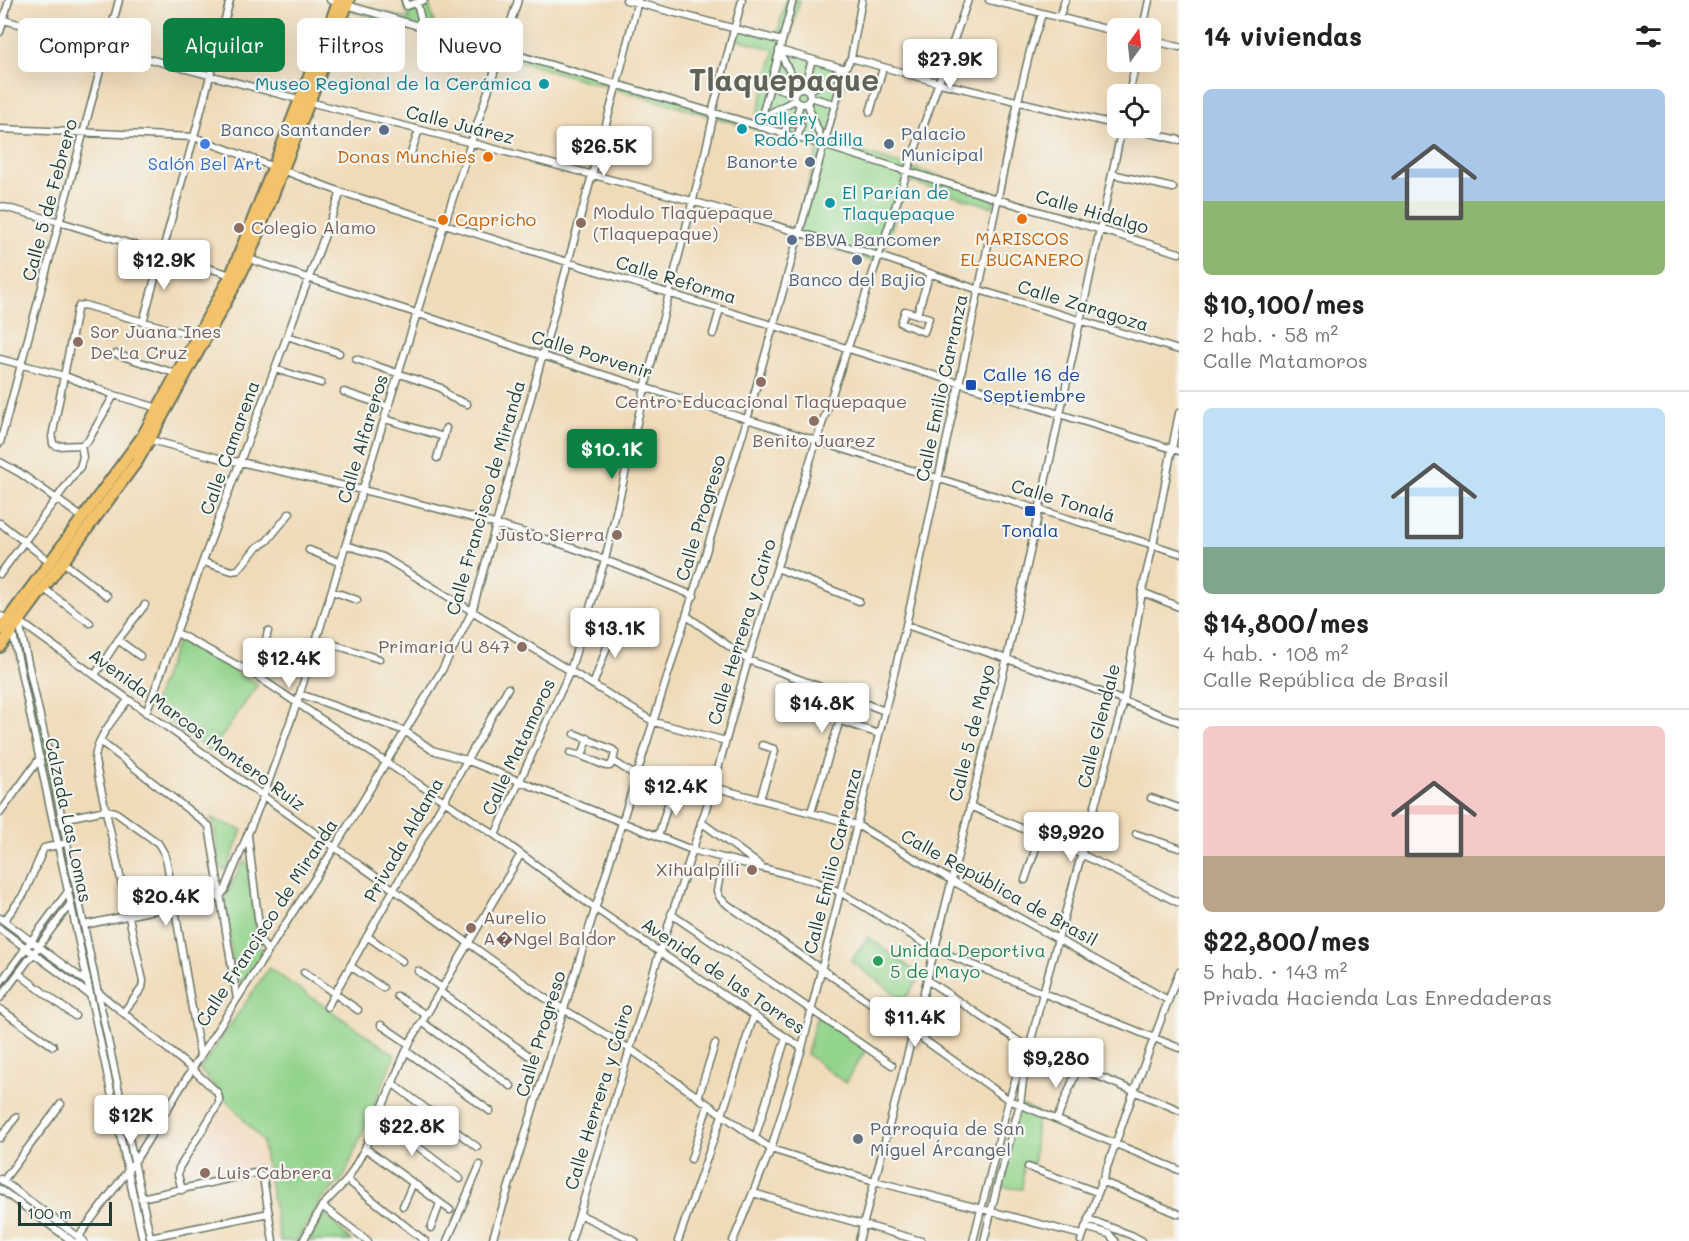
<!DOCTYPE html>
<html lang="es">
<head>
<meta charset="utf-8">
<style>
	body { margin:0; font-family:Mali,sans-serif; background:#f6f6f6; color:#222; height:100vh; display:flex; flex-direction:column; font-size:22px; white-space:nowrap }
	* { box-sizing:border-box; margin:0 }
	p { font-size:20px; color:#767676 }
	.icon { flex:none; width:33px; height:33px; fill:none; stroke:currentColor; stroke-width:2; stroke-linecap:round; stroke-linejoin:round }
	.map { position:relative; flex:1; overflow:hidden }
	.panel { display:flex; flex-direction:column; background:#fff; width:510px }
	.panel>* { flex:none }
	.top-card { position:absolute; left:18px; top:18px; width:570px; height:54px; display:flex; gap:12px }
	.needle { width:39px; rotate:15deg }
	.tools { position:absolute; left:1107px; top:18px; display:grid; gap:12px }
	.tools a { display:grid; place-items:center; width:54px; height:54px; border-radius:9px; background:#fff; box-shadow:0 6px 24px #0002; font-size:30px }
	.scale { position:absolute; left:18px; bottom:15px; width:94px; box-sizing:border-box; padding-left:6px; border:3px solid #1f3d34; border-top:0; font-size:16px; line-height:21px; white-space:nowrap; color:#1f3d34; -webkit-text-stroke:4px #f6f6f2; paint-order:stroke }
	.price { position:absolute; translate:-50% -51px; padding:0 14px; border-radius:6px; background:#fff; color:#222; font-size:20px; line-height:39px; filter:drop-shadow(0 2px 3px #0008) }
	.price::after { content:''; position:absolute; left:50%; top:36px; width:18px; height:14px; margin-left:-9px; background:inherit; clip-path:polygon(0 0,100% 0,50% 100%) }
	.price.active { background:#0b8043; color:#fff }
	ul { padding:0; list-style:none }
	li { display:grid; align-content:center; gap:12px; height:318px; padding:0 24px }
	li+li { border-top:2px solid #e0e0e0 }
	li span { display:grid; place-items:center; height:186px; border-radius:9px; color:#555 }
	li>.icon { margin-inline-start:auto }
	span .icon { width:108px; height:108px; fill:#fffc; stroke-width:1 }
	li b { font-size:26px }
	h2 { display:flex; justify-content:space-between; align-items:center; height:72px; padding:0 24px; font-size:26px }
	.chip { padding:0 21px; border-radius:9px; background:#fff; box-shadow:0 6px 24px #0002; font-size:21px; line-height:54px }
	.chip.active { background:#0b8043; color:#fff }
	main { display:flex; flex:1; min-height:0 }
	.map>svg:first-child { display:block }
</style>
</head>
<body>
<main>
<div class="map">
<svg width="1179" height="1241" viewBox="0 0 1179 1241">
	<rect width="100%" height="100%" fill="#f6f6f2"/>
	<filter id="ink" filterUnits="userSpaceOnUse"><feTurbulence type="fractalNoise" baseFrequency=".0167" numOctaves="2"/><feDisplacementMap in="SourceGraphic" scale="12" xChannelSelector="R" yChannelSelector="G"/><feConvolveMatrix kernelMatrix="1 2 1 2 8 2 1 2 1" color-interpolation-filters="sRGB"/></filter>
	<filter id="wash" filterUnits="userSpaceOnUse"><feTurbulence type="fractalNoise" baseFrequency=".008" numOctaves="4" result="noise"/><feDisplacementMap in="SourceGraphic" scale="24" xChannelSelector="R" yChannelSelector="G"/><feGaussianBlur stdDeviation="1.35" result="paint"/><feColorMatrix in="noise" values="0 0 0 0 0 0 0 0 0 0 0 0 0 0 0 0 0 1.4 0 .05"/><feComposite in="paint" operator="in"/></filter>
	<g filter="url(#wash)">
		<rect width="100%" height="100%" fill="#f0dbb9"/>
		<!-- built -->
		<path fill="#f2d5be" d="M224,1109L241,1126L258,1152L261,1166L187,1184L184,1173Z"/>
		<!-- green -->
		<path fill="#93d48b" stroke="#598860" stroke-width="1.5" d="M402,0H428L435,27L755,121L775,50L734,38L737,27L776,38L786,0H800L786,50L849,68L829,142L996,194L993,207L908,181L880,263L793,237L819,147L500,56L350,11L354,3L410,20Z
			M20,634L48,752L41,755L13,636Z
			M178,640L258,684L211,752L151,709Z
			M47,756L66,840L60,842L40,758Z
			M211,818L242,830L227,869L223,870L220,867L214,825Z
			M245,862L249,866L257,945L263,950L242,983L235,978L224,898L229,891L242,863Z
			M868,937L921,976L904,1000L851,961Z
			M269,968L395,1055L344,1177L319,1203L297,1241H280L262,1140L200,1070Z
			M99,1006L131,1152L127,1154L95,1007Z
			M817,1015L867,1048L845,1083L807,1054Z
			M1020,1105L1037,1111L1034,1163L1024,1164L1022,1189L998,1187Z
			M325,1213L351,1241H309Z"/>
	</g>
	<g filter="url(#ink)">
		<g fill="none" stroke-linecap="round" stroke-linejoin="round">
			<!-- street casing -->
			<g stroke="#687463" stroke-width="9">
				<path id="street" d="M330,0L823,145L997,199L1179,253
					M405,0L407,6L424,0
					M626,0L782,41
					M989,0L1118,32
					M417,3L423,27
					M1059,18L1065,0
					M0,19L309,102L472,143L692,201L879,256L979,290L1179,350
					M1143,28L1149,0
					M0,32L9,0
					M1150,40L1179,47
					M779,50L845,69
					M779,51L798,88
					M851,58L940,83L1118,125
					M770,86L794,93
					M804,87L812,60
					M794 96a8 8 0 1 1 16 0a8 8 0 1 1-16 0Z
					M809,91L844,69
					M1129,94L1136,62
					M810,97L834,104
					M807,103L823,143
					M870,112L883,68
					M761,118L795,100
					M794,124L800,104
					M759,127L793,0
					M1128,128L1179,140
					M0,129L194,137L341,192L1179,451
					M784,134L788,122L801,125L797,138
					M411,153L419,130
					M1112,174L1173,188
					M0,206L60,222L231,275
					M246,258L410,311L543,356L1179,553
					M905,311L929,318L924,332L901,323Z
					M917,314L930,273
					M143,322L194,137L230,0
					M713,334L720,309
					M287,336L339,353
					M116,354L177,374
					M0,359L65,376L114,395L158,408
					M356,359L441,388L450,397L467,404
					M275,369L321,383
					M344,392L389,407
					M114,395L88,441L81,445L57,446L53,444L52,437L77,310L79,306L84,305L197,337
					M385,419L444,437
					M147,439L226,460L240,462C347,486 454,510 558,543C604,558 649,577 694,596
					M0,443L119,0
					M437,458L446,428
					M0,462L20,473L83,518
					M0,523L50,562
					M346,545L383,557L654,722L726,741
					M309,550L341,563
					M63,562L107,596
					M203,562L232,571L238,570L256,548L267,541L290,513
					M777,568L859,601
					M0,574L80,467L83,457L81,445
					M43,588L90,623
					M332,591L357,600
					M1142,592L1179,607
					M0,616L19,621L545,998L630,1049L771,1149L874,1181L1082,1235
					M687,616L748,660L885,711
					M19,623L49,756L95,979L151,1241
					M906,625L1069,680L1179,722
					M12,630L143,1241
					M177,633L257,676L297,703L495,835L596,909L802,1048
					M317,639L379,659
					M118,640L140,656
					M95,675L118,640L145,605
					M257,676L268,631
					M593,685L615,625
					M300,694L405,731L432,750L466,760L519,781L692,850L814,881L840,892L934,949L1179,1048
					M146,713L341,192
					M100,741L209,826L237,999
					M570,753L582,756L606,766H610L613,761L615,752L613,750L575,734
					M582,756L588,738
					M613,761L638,777
					M713,787L857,825L951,880L1168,1000
					M1151,798L1179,808
					M760,799L775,751L774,749L762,745
					M970,806L1081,854L1179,903
					M811,812L839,723L841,721L879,734
					M0,813L40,758
					M62,819L106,810L115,812L158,843L164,853L167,863L200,1055
					M701,822L761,866
					M1136,834L1179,848
					M495,835L570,671L605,560L645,388L706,149L713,118L712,113L742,0
					M248,836L261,942L268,951
					M658,837L672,791
					M723,859L717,891L720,898L728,905L913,1032L1009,1100L1179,1170
					M1025,880L1040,836
					M671,914L892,1065
					M0,918L88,983
					M4,921L24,894L44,848L62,844
					M84,925L220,896L225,890L263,797L297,703L444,225L518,0
					M0,929L90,995
					M367,936L402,961
					M350,966L383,988
					M418,971L442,988
					M304,972L358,1010
					M19,974L75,1016
					M927,980L1026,1046L1179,1110
					M0,983L69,890
					M98,992L192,1069L217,1092L219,1098V1103L179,1168L178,1175L182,1190
					M440,992L528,1055
					M397,996L426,1015
					M0,998L71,903
					M327,1007L508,688
					M0,1009L53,1046
					M123,1013L142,988L143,981L95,761C95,738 115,718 128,700
					M422,1022L511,1086
					M381,1025L409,1044
					M406,1051L490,1111
					M392,1083L477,1147
					M698,1098L715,1044
					M378,1116L460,1179
					M1057,1119L1078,1068
					M0,1138L16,1117
					M755,1138L786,1037
					M365,1148L450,1210
					M691,1159L708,1105
					M1028,1167L1097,1192
					M0,1179L84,1241
					M347,1180L425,1241
					M3,1181L61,1104
					M1101,1181L1179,1214
					M0,1189L72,1241
					M753,1193L921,1241
					M141,1198L255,1173L263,1177L273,1241
					M322,1206L368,1241
					M403,1206L413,1183
					M579,1214L635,1241
					M1088,1219L1131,1235L1142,1241
					M1085,1227L1109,1234L1115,1241
					M431,1228L440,1203
					M150,1237L269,1213
					M78,1241L82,1232L135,1161L201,1055L335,847L442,670L472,612L617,84L638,0
					M303,1241L322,1206L347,1180L354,1168L365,1148L409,1044L521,854
					M447,1241L480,1165
					M492,1241L747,420L845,69L851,58L862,0
					M571,1241L660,951L713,787L748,660L816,442L907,172L968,0
					M678,1241L722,1115L754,1015
					M733,1241L771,1149L802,1048L906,625L959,384L1018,101L1030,51L1042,14
					M859,1241L927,980L1007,658L1122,128
					M973,1241L1009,1100L1027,1045
					M984,1241L997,1187L1020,1104L1023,1081L1031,1049V1041L1043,993L1124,701L1142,592L1153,545L1179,413
					M1081,1241L1134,1091L1179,972"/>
			</g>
			<!-- primary casing -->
			<g stroke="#687463" stroke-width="14">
				<path id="primary" d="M0,630L142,437L231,275L339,0
					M0,647L138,460L239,278L248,259L349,0"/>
			</g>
			<!-- street -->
			<use href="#street" stroke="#fff" stroke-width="6"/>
			<!-- primary -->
			<use href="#primary" stroke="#f2c36a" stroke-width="10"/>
		</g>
	</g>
	<!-- markers -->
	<g fill="#0f9aa8" stroke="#f6f6f2" stroke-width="2">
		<circle cx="544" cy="84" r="6"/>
		<circle cx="742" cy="129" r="6"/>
		<circle cx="830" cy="203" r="6"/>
	</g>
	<g fill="#5c6f8a" stroke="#f6f6f2" stroke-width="2">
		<circle cx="384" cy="130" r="6"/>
		<circle cx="889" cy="144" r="6"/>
		<circle cx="810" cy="162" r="6"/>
		<circle cx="792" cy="240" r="6"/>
		<circle cx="857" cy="260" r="6"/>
	</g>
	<circle fill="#3f7fe0" stroke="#f6f6f2" stroke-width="2" cx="205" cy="144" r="6"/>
	<g fill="#e8710a" stroke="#f6f6f2" stroke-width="2">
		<circle cx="488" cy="157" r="6"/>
		<circle cx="1022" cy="219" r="6"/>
		<circle cx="443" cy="220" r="6"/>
	</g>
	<g fill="#8d6e63" stroke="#f6f6f2" stroke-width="2">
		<circle cx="581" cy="223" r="6"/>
		<circle cx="239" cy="228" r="6"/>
		<circle cx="78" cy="342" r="6"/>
		<circle cx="761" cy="382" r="6"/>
		<circle cx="814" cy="421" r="6"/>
		<circle cx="617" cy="535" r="6"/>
		<circle cx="522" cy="647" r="6"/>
		<circle cx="752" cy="870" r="6"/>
		<circle cx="471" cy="928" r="6"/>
		<circle cx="205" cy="1173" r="6"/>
	</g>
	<g fill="#1a4fb4" stroke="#f6f6f2" stroke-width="2">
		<rect x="965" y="379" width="12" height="12" rx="3"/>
		<rect x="1024" y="505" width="12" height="12" rx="3"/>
	</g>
	<circle fill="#2e9e5b" stroke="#f6f6f2" stroke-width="2" cx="878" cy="961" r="6"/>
	<circle fill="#6b7280" stroke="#f6f6f2" stroke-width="2" cx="858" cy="1139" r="6"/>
	<g text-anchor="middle" stroke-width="4.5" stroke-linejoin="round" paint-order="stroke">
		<!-- culture labels -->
		<g font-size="18" fill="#0d838f" stroke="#f6f6f2" text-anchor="start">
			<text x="532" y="90" text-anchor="end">Museo Regional de la Cerámica</text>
			<text x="754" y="125">Gallery<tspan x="754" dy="21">Rodó Padilla</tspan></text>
			<text x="842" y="199">El Parían de<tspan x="842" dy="21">Tlaquepaque</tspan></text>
		</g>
		<!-- street labels -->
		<g font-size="18" fill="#1f3d34" stroke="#f6f6f2">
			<text transform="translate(460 125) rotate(14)" y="6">Calle Juárez</text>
			<text transform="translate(50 200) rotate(-75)" y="6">Calle 5 de Febrero</text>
			<text transform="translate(1092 212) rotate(16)" y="6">Calle Hidalgo</text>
			<text transform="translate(676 280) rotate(17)" y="6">Calle Reforma</text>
			<text transform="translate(1083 306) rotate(17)" y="6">Calle Zaragoza</text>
			<text transform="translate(592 355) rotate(17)" y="6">Calle Porvenir</text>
			<text transform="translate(942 388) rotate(-78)" y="6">Calle Emilio Carranza</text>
			<text transform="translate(363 439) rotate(-73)" y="6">Calle Alfareros</text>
			<text transform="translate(230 448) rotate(-70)" y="6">Calle Camarena</text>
			<text transform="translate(486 498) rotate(-74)" y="6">Calle Francisco de Miranda</text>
			<text transform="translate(1063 501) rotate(17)" y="6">Calle Tonalá</text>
			<text transform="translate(701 518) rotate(-73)" y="6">Calle Progreso</text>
			<text transform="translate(742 632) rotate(-73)" y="6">Calle Herrera y Cairo</text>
			<text transform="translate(1099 726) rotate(-76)" y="6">Calle Glendale</text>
			<text transform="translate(197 730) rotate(36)" y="6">Avenida Marcos Montero Ruiz</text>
			<text transform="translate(972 733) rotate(-76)" y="6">Calle 5 de Mayo</text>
			<text transform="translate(519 747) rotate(-65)" y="6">Calle Matamoros</text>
			<text transform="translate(68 820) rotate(78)" y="6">Calzada Las Lomas</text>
			<text transform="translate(404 840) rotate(-60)" y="6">Privada Aldama</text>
			<text transform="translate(833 861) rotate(-76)" y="6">Calle Emilio Carranza</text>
			<text transform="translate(999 888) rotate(29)" y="6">Calle República de Brasil</text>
			<text transform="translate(267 923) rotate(-57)" y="6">Calle Francisco de Miranda</text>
			<text transform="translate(723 976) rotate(34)" y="6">Avenida de las Torres</text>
			<text transform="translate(541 1034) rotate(-73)" y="6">Calle Progreso</text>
			<text transform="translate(599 1097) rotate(-73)" y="6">Calle Herrera y Cairo</text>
		</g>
		<!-- service labels -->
		<g font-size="18" fill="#4e5e75" stroke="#f6f6f2" text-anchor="end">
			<text x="372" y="136">Banco Santander</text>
			<text x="901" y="140" text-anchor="start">Palacio<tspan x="901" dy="21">Municipal</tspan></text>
			<text x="798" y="168">Banorte</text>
			<text x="804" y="246" text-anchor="start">BBVA Bancomer</text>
			<text x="857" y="286" text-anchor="middle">Banco del Bajio</text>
		</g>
		<!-- food labels -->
		<g font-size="18" fill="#c56008" stroke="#f6f6f2" text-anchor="end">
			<text x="476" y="163">Donas Munchies</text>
			<text x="455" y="226" text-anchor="start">Capricho</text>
			<text x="1022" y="245" text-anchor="middle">MARISCOS<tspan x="1022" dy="21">EL BUCANERO</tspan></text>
		</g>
		<!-- shop labels -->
		<g font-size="18" fill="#366cbe" stroke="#f6f6f2">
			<text x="205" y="170">Salón Bel Art</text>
		</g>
		<!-- education labels -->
		<g font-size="18" fill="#785e54" stroke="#f6f6f2" text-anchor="start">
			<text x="593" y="219">Modulo Tlaquepaque<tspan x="593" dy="21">(Tlaquepaque)</tspan></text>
			<text x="251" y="234">Colegio Alamo</text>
			<text x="90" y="338">Sor Juana Ines<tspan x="90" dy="21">De La Cruz</tspan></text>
			<text x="761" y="408" text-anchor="middle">Centro Educacional Tlaquepaque</text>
			<text x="814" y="447" text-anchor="middle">Benito Juarez</text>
			<text x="605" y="541" text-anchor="end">Justo Sierra</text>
			<text x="510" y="653" text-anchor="end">Primaria U 847</text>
			<text x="740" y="876" text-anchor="end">Xihualpilli</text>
			<text x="483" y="924">Aurelio<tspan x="483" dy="21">A�Ngel Baldor</tspan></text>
			<text x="217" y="1179">Luis Cabrera</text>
		</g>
		<!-- transit labels -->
		<g font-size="18" fill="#164399" stroke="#f6f6f2" text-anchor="start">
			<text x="983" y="381">Calle 16 de<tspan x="983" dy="21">Septiembre</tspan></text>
			<text x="1030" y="537" text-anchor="middle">Tonala</text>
		</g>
		<!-- leisure labels -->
		<g font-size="18" fill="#27864d" stroke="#f6f6f2" text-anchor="start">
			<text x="890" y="957">Unidad Deportiva<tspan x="890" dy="21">5 de Mayo</tspan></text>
		</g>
		<!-- worship labels -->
		<g font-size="18" fill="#5b616d" stroke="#f6f6f2" text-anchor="start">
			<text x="870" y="1135">Parroquia de San<tspan x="870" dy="21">Miguel Árcangel</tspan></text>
		</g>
		<!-- town labels -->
		<g font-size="30" font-weight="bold" fill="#606355" stroke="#f6f6f2">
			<text x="784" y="91">Tlaquepaque</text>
		</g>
	</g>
</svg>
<div class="tools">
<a><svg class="needle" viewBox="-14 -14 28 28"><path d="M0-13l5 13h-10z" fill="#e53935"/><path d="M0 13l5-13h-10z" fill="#767676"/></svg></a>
<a><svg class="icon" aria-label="locate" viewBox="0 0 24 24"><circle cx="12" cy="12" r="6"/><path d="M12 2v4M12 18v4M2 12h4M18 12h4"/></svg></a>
</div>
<div class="scale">100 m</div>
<b class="price" style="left:950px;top:90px">$27.9K</b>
<b class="price" style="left:604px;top:177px">$26.5K</b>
<b class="price" style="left:164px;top:291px">$12.9K</b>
<b class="price active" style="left:612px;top:480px">$10.1K</b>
<b class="price" style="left:615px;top:659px">$13.1K</b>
<b class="price" style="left:289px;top:689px">$12.4K</b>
<b class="price" style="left:822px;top:734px">$14.8K</b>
<b class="price" style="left:676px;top:817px">$12.4K</b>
<b class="price" style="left:1071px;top:863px">$9,920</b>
<b class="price" style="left:166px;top:927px">$20.4K</b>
<b class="price" style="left:915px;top:1048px">$11.4K</b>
<b class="price" style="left:1056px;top:1089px">$9,280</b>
<b class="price" style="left:131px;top:1146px">$12K</b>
<b class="price" style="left:412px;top:1157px">$22.8K</b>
<div class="top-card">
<a class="chip">Comprar</a>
<a class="chip active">Alquilar</a>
<a class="chip">Filtros</a>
<a class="chip">Nuevo</a>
</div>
</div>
<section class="panel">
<h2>14 viviendas<svg class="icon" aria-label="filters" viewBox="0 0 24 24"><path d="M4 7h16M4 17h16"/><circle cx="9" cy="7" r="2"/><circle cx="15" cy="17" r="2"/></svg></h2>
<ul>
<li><span style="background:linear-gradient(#a9c7e8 60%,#8fb573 0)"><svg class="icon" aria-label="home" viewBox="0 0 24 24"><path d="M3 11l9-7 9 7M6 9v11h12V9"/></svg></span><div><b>$10,100/mes</b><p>2 hab. · 58 m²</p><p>Calle Matamoros</p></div></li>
<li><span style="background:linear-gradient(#bfe0f5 75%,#7fa58c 0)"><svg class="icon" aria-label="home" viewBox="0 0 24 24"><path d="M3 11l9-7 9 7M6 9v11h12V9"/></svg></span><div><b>$14,800/mes</b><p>4 hab. · 108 m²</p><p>Calle República de Brasil</p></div></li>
<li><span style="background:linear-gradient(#f6c9c9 70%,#b9a48a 0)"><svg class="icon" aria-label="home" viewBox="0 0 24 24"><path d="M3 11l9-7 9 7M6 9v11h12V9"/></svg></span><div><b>$22,800/mes</b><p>5 hab. · 143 m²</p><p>Privada Hacienda Las Enredaderas</p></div></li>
</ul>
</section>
</main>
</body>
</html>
